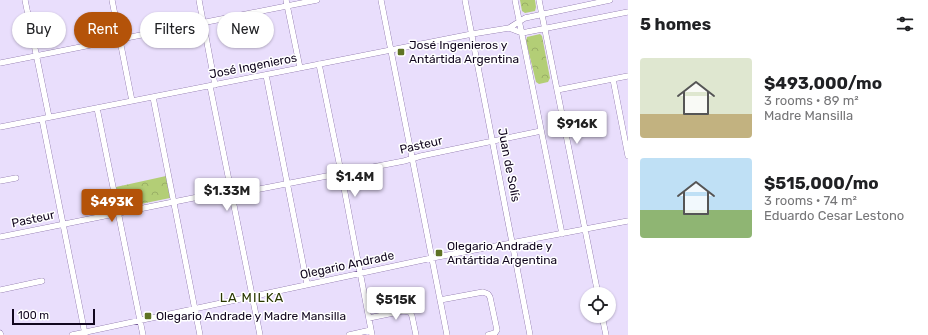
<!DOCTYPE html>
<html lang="en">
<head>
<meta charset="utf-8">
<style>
	body { margin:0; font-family:Rubik,sans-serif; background:#f6f6f6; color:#202124; height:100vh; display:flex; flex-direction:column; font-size:15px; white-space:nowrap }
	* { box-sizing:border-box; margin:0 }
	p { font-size:13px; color:#757577 }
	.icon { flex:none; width:22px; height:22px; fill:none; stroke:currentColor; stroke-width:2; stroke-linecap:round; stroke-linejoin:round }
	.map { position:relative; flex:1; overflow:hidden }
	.side { display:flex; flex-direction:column; background:#fff; width:300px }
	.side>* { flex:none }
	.banner { position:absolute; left:12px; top:12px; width:380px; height:36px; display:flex; gap:8px }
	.controls { position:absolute; left:580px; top:287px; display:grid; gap:8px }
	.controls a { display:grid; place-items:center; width:36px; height:36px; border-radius:50%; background:#fff; box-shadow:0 1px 3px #0004; font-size:20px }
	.scale { position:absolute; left:12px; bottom:10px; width:83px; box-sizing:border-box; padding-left:4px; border:2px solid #11061e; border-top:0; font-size:11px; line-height:14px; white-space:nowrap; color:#11061e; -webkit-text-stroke:3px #fff; paint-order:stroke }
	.price { position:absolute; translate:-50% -34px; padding:0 9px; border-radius:4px; background:#fff; color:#222; font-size:13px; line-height:26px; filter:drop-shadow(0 1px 2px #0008) }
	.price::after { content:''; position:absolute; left:50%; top:24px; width:12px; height:9px; margin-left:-6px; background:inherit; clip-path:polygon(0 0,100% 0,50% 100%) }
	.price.on { background:#b45309; color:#fff }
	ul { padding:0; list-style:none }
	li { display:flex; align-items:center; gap:12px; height:100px; padding:0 12px }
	li span { display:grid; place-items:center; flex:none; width:112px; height:80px; border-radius:4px; color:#555 }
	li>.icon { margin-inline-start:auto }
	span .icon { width:48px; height:48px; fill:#fffc; stroke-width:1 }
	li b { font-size:17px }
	h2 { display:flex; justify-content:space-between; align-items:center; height:48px; padding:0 12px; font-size:17px }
	.pill { padding:0 14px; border-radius:18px; background:#fff; box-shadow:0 1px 3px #0004; font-size:14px; line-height:36px }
	.pill.on { background:#b45309; color:#fff }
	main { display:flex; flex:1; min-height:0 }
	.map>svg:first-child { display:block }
</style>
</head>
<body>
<main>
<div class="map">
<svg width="628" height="335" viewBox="0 0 628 335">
	<defs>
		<pattern id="forest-crowns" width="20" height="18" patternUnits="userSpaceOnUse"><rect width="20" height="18" fill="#b3ce76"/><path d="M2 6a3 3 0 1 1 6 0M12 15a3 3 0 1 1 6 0" fill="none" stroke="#99af66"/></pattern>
	</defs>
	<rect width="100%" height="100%" fill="#e9defc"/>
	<!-- forest -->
	<path fill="url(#forest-crowns)" d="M520,0H535L536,7L535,11L525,13L522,11Z
		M540,34L542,36L550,78L548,82L539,84L536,82L526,41L527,37Z
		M166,176L170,198L121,208L116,187Z"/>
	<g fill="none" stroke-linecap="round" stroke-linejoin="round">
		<!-- minor casing -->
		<g stroke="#725696" stroke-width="6">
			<path id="minor" d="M25,0L49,117
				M112,0L132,101
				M199,0L215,85
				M286,0L300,68
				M381,0L447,335
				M465,0L530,335
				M515,0L562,234
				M539,0L598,294
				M509,28L522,33L628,12
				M509,28L525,18L610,0
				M0,63L317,0
				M319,64L341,172L372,335
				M266,75L307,284
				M613,79L628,156
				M210,86L260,335
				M557,90L628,76
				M153,97L200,335
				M97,108L143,335
				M42,119L85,334
				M0,127L472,34L509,28
				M0,181L16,178
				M0,237L223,192L239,193L404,161L421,156L541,131
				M0,290L42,281
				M440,300L483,292L488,294L490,297L497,330L495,333L488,335
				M602,316L606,335
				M369,318L403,311L410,312L412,316L416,335
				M0,333L1,335
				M72,335L432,258L628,221
				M349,335L371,330"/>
		</g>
		<!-- minor -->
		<use href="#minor" stroke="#fff" stroke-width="5.5"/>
	</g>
	<!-- markers -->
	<g fill="#5e7324" stroke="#fff" stroke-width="1.5">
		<rect x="397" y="48" width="8" height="8" rx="2"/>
		<rect x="435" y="249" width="8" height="8" rx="2"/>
		<rect x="144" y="312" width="8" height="8" rx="2"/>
	</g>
	<g text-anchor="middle" stroke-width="3" stroke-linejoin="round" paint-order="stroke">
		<!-- poi labels -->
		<g font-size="12" fill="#11061e" stroke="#fff" text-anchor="start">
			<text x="409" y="49">José Ingenieros y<tspan x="409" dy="14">Antártida Argentina</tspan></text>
			<text x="447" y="250">Olegario Andrade y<tspan x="447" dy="14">Antártida Argentina</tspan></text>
			<text x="156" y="320">Olegario Andrade y Madre Mansilla</text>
		</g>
		<!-- street labels -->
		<g font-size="12" fill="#11061e" stroke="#fff">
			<text transform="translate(253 66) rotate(-11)" y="4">José Ingenieros</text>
			<text transform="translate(421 145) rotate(-13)" y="4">Pasteur</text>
			<text transform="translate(509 165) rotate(79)" y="4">Juan de Solís</text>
			<text transform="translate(33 219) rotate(-12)" y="4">Pasteur</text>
			<text transform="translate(347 265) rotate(-12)" y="4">Olegario Andrade</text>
		</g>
		<!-- neighbourhood labels -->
		<g font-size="13" letter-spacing="1" fill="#2a3800" stroke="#fff">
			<text x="252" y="302">LA MILKA</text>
		</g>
	</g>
</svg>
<div class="controls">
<a><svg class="icon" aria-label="locate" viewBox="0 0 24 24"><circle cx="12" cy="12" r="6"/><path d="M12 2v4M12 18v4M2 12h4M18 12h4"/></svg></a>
</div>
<div class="scale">100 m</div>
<b class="price" style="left:577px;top:145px">$916K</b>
<b class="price" style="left:355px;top:198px">$1.4M</b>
<b class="price" style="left:227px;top:212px">$1.33M</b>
<b class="price on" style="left:112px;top:223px">$493K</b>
<b class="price" style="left:396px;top:321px">$515K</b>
<div class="banner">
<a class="pill">Buy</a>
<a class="pill on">Rent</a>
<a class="pill">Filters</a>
<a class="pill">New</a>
</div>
</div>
<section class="side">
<h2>5 homes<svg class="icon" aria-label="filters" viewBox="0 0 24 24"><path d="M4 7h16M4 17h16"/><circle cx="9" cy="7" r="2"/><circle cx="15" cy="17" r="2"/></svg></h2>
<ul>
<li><span style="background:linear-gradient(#dfe7d0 70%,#c2b280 0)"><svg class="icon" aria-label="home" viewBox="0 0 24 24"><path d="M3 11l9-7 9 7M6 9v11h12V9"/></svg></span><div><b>$493,000/mo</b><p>3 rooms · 89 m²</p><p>Madre Mansilla</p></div></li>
<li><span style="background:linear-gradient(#bfe0f5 65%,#8fb573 0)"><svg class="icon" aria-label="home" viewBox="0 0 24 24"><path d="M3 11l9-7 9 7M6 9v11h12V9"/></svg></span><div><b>$515,000/mo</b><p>3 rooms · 74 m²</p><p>Eduardo Cesar Lestono</p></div></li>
</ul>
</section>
</main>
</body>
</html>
